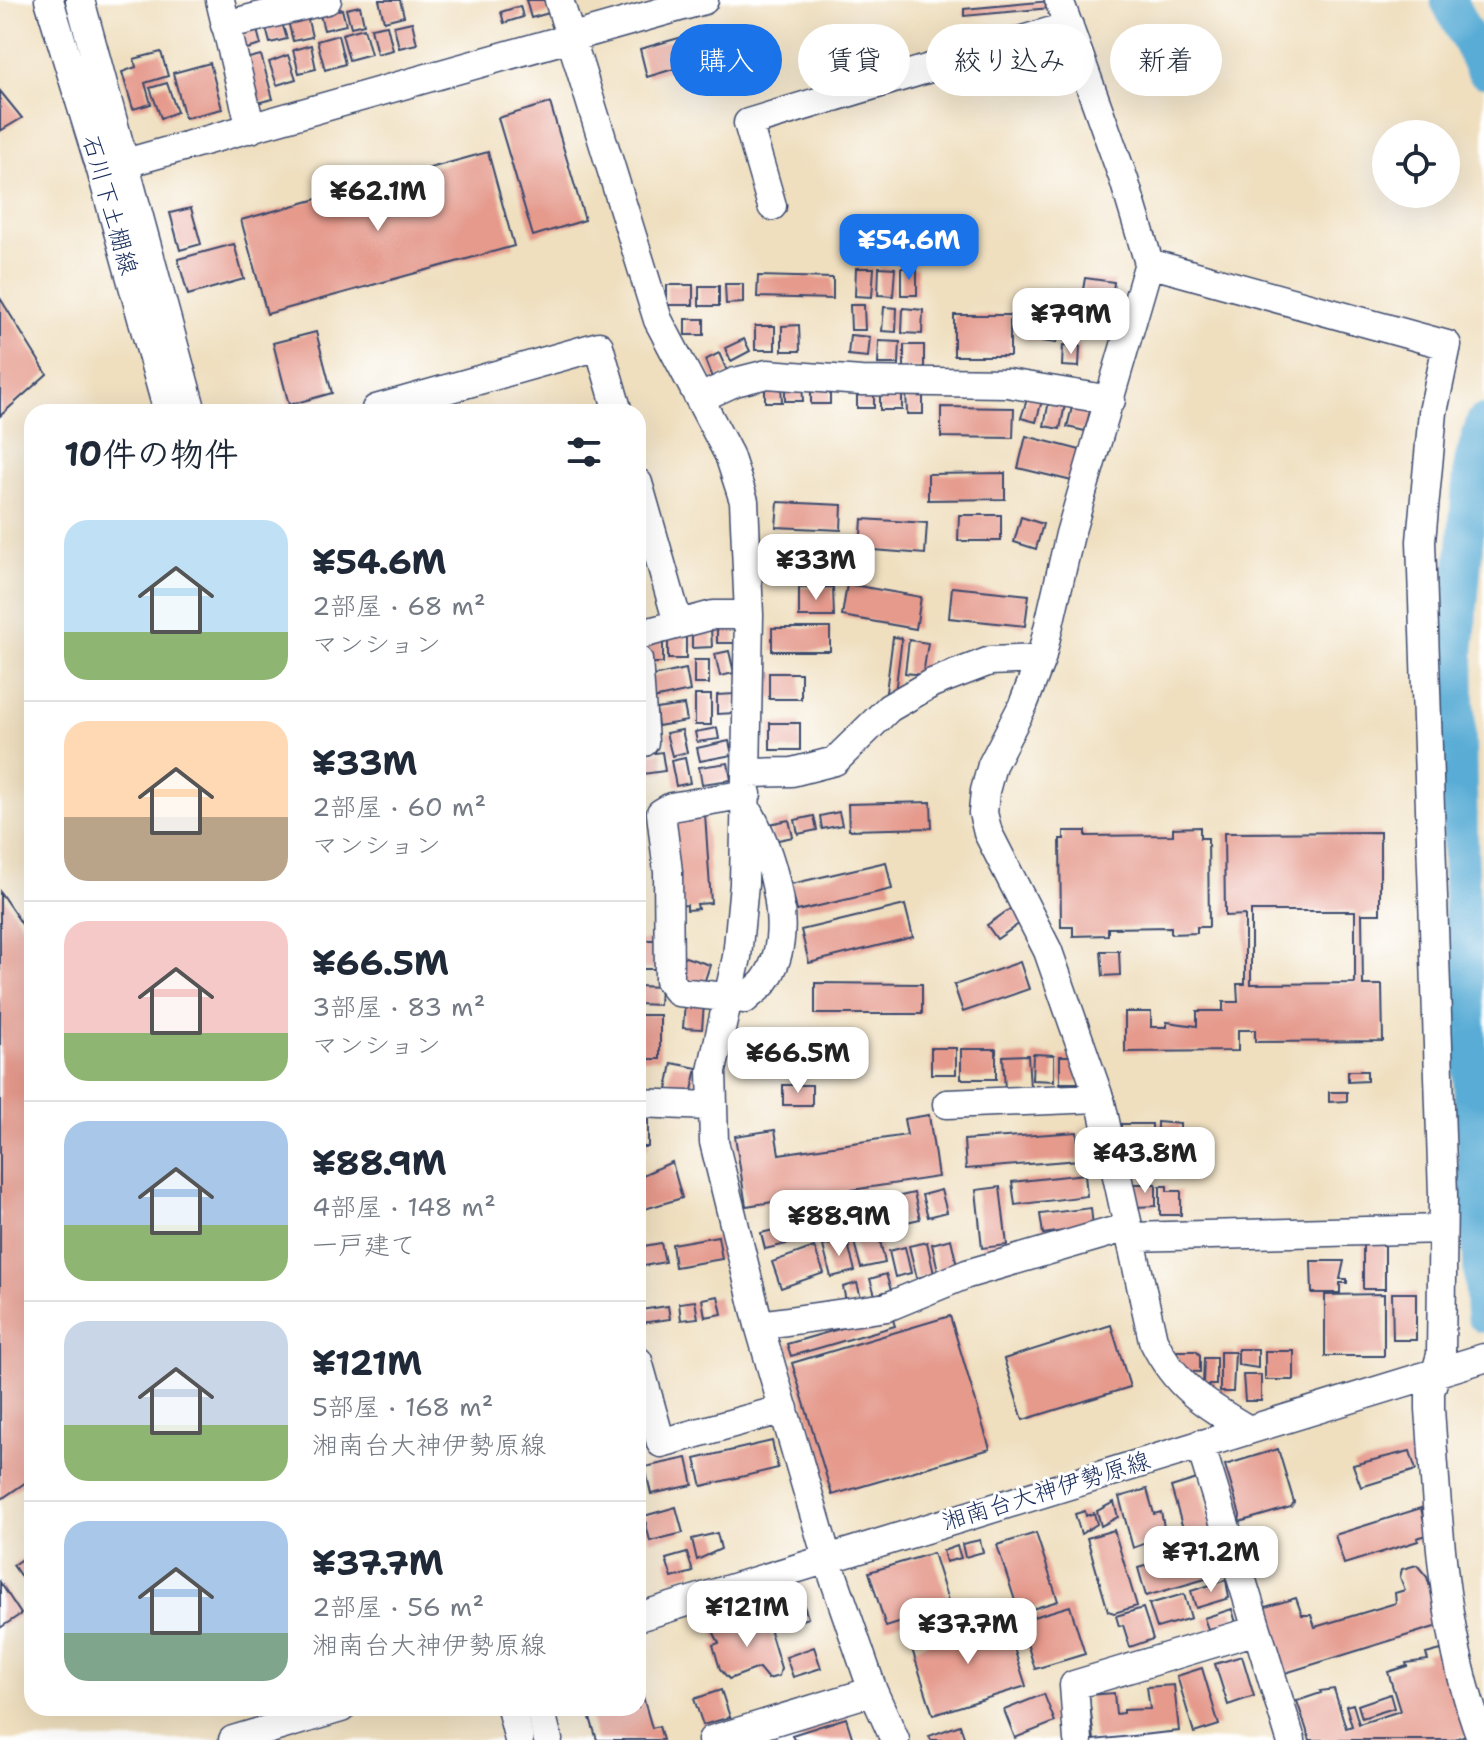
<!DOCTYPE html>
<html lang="ja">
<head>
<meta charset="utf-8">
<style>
	body { margin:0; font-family:"Shantell Sans","Klee One",sans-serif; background:#f6f6f7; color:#1f2937; height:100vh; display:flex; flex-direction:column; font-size:30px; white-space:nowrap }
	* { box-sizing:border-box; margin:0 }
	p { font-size:26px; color:#747a83 }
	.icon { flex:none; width:44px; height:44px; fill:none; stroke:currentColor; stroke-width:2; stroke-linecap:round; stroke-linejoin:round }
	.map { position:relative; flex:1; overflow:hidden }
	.side { position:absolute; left:24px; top:404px; width:622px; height:1312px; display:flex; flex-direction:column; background:#fff; border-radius:24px; box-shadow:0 8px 32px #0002 }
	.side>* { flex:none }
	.top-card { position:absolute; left:670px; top:24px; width:694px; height:72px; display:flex; gap:16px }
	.buttons { position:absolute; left:1372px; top:120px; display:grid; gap:16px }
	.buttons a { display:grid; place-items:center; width:88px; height:88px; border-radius:50%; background:#fff; box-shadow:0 8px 32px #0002; font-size:40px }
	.price { position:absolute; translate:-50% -68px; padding:0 18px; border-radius:16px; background:#fff; color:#222; font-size:26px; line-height:52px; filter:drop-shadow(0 2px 4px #0008) }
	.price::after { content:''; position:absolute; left:50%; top:48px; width:24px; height:18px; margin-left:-12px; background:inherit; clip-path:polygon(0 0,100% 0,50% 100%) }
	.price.current { background:#1a73e8; color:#fff }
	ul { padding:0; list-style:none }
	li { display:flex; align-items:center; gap:24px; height:200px; padding:0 40px }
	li+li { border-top:2px solid #e0e1e3 }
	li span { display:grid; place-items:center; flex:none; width:224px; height:160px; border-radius:24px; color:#555 }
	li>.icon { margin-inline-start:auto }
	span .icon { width:96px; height:96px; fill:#fffc; stroke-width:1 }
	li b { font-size:34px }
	h2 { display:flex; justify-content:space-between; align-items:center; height:96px; padding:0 40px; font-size:34px }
	.tag { padding:0 28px; border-radius:36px; background:#fff; box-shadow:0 8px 32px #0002; font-size:28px; line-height:72px }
	.tag.current { background:#1a73e8; color:#fff }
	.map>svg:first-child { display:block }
</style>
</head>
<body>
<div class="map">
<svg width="1484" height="1740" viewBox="0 0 1484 1740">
	<rect width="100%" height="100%" fill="#fff"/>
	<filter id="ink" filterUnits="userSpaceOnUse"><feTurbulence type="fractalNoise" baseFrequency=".0125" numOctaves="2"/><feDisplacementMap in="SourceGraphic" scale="16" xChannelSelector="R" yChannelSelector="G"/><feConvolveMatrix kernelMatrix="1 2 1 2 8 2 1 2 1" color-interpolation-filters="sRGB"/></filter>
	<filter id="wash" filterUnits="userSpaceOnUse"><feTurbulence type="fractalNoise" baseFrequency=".006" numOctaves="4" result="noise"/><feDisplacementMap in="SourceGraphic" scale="32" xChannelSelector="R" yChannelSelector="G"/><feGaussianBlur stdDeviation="1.8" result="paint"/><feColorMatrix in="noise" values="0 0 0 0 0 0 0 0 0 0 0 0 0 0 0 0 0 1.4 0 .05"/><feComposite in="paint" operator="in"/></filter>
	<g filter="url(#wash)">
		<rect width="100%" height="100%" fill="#efdfbf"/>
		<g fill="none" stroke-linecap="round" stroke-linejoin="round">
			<!-- river -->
			<path stroke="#59acd5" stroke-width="36" d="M1448,0L1484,70
				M1484,422L1472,462L1456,654L1462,920L1484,1315"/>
		</g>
		<g id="blocks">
			<!-- building -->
			<path fill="#e59a8c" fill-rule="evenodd" d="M379,0H400L404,16L384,21Z
				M526,0H544L549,13L531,18Z
				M1050,1V8L964,16V9Z
				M360,6L364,24L351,27L346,9Z
				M520,6L523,17L504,23L501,12Z
				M342,9L346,25L324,30L320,15Z
				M307,16L312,37L293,41L288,21Z
				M412,22L417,44L399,48L394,26Z
				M282,23L287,39L270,43L266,28Z
				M387,25L393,50L377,54L371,28Z
				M256,26L261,45L240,51L235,32Z
				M364,28L371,54L349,60L342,34Z
				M338,35L345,64L325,70L317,41Z
				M679,38L687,65L647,77L640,49Z
				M311,45L316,69L299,73L293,50Z
				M161,52L168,76L145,83L151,104L133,109L122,72L136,67L134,59Z
				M261,55L273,99L257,103L245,59Z
				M288,55L296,79L277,85L269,62Z
				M210,63L222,109L185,118L173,73Z
				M167,83L177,112L161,118L150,88Z
				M0,91L22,118L0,131Z
				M550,103L585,220L533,236L498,118Z
				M488,152L514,246L267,314L241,220Z
				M191,208L201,244L180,250L170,213Z
				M880,232L899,233L897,260L878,258Z
				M857,234L875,235L874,261L857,260Z
				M905,236H932V253H905Z
				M234,244L244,279L188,295L178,259Z
				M879,267L895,268L893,296L878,295Z
				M856,268H874L872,297L855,296Z
				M901,268H917V295H901Z
				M758,276L833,278V299L757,297Z
				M1085,278L1114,282L1112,300L1082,296Z
				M725,284H743V303L726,304Z
				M667,285H693V305H667Z
				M699,286H719V306H699Z
				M0,298L47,374L0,416Z
				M850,305H864L865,330H851Z
				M884,307L897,308L896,332L882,331Z
				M903,308L923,310L922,334L902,333Z
				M1078,308L1108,312L1105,336L1075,332Z
				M954,315H1010V356H954Z
				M1029,316L1059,319L1056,343L1026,339Z
				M685,319H704V335H685Z
				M799,325L800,351H782V326Z
				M755,326H775V350H755Z
				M316,332L332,393L289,405L273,343Z
				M850,335L870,337L868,357L848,355Z
				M744,339L750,351L731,361L725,348Z
				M879,341L900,342L899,364H878Z
				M904,345H924V369H904Z
				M1063,345L1080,346L1079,367L1062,366Z
				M719,353L728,373L713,380L705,360Z
				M802,380L803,401H785V381Z
				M781,384L782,402H765V385Z
				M811,386H830V404H811Z
				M880,388H902V410H880Z
				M857,389H874V408H857Z
				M906,389H923V414H907Z
				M1029,393L1043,397L1036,422L1021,418Z
				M1049,401L1065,405L1060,429L1044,426Z
				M941,407L1014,408L1013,438L941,437Z
				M1072,407L1090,411L1085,431L1067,427Z
				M1026,436L1080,450L1072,481L1018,468Z
				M1005,473V499L928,500V474Z
				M778,502L842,505L841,530L776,527Z
				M959,515H1001V541H958Z
				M1021,517L1043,524L1036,549L1014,542Z
				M862,519L927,523L925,554L860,549Z
				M775,544H829V582L775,583Z
				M847,584L921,597L916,629L842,616Z
				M833,587L834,617H799V588Z
				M952,587L1029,595L1025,626L949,618Z
				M717,626H735V643H717Z
				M692,628H711L712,647L692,648Z
				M772,628H830V651H772Z
				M668,634H686V659H668Z
				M645,637H663V663H645Z
				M893,637L902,638L895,693L886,692Z
				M909,640L928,643L923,675L905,673Z
				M729,651L734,673L720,676L715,654Z
				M694,660H709V684H694Z
				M686,669L690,691L653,699L648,677Z
				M769,673H801V699H769Z
				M735,694V713L717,714V695Z
				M695,695H711V725H695Z
				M684,705L687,721L658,726L656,709Z
				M770,723H800V750H770Z
				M717,728L719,739L697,742L695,732Z
				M682,730L687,752L672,756L666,733Z
				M729,741L732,755L700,761L697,748Z
				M662,752L665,771L643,774L640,755Z
				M685,758L690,783L676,786L671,761Z
				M728,763L731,780L702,784L699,767Z
				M931,802L932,828L849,830L848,804Z
				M839,812L842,825L822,829L820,816Z
				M705,814L711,903L697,904L698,909L687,910V905L677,906L671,817Z
				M814,816L817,830L798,834L795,820Z
				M789,820L793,837L773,841L769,824Z
				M1200,827V838H1208L1209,927H1197V933L1171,934V927L1108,928V935L1073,936V927H1061L1060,839H1064V831H1086V836L1173,835V828Z
				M1380,832V914H1362L1363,985H1382L1383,1041L1255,1042V1030H1238V1051L1125,1052V1012H1151V1027H1167V1022L1197,1026V1011H1223V1002H1238L1237,984H1245V915L1225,916L1224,833ZM1251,911H1355V983L1251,984Z
				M886,862L892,889L797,911L791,884Z
				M0,892L32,939V1478L0,1500Z
				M905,905L913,937L809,963L801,930Z
				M1013,907L1023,921L997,939L987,925Z
				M638,940H658V969H638Z
				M1101,951H1119L1120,975L1103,976Z
				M679,955L710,965L703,986L673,977Z
				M1020,962L1029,989L963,1012L954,985Z
				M815,983L922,984V1014H815Z
				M638,986L660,987L659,1005L638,1004Z
				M685,1003L704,1004L702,1029L683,1028Z
				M638,1015H660V1059H638Z
				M759,1032L799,1034L797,1061L758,1060Z
				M931,1048H956V1074H931Z
				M961,1049H996V1079H961Z
				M1033,1054L1054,1055V1081L1032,1080Z
				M1028,1055L1030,1088L1005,1089L1003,1056Z
				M1060,1056H1078V1083H1060Z
				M672,1063L697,1068L691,1095L667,1090Z
				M1348,1071H1367V1081L1348,1082Z
				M783,1085H812V1105H783Z
				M1329,1092H1347V1101L1329,1102Z
				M638,1115H648V1147H638Z
				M929,1115L938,1177L746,1206L735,1136L775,1130L779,1154L907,1135L904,1119Z
				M1157,1122L1180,1124V1147H1172V1166H1159L1157,1161Z
				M1121,1124H1152V1141H1121Z
				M1077,1132L1079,1160L966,1169L964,1140Z
				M1125,1145H1154V1164L1125,1165Z
				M672,1162L682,1198L638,1211V1177Z
				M1085,1174L1087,1196L1015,1205L1012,1182Z
				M1133,1184H1156V1206L1135,1207Z
				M1160,1186H1167V1191H1181V1215H1160Z
				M1000,1187L1007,1245L982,1248L976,1190Z
				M941,1190L947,1212L928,1217L922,1195Z
				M914,1193L920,1219L902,1223L896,1197Z
				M891,1196L898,1223L882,1227L875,1201Z
				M870,1199L873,1216L843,1221L840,1204Z
				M1091,1208L1093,1227L1043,1234L1040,1214Z
				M838,1216L841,1231L808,1238L805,1224Z
				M795,1225L799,1241L765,1249L761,1233Z
				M718,1236L722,1259L675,1267L672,1244Z
				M879,1236L885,1263L861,1268L854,1242Z
				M951,1239L958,1270L939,1275L932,1244Z
				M847,1240L855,1271L831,1277L823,1246Z
				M927,1242L934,1274L917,1278L909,1246Z
				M661,1243L665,1262L638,1267V1247Z
				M1363,1243H1385V1289H1363Z
				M814,1247L824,1273L781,1288L772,1262Z
				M905,1247L911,1273L895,1277L889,1251Z
				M1311,1261H1344L1340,1279H1347V1283H1340V1293H1312Z
				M886,1274L891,1290L875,1295L870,1279Z
				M857,1283L861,1298L846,1301L843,1287Z
				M1392,1293H1416V1340H1393Z
				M1384,1294V1356H1325V1295Z
				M718,1296L722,1314L705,1317L702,1299Z
				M695,1301L698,1318L681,1320L679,1303Z
				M668,1306L670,1319L641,1323L640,1310Z
				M891,1314L895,1326L791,1356L787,1344Z
				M950,1316L990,1449L832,1495L792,1363Z
				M1111,1325L1130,1387L1023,1420L1004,1359Z
				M1238,1349H1258V1368L1238,1365Z
				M1176,1351H1196L1200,1355V1372L1176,1371Z
				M1265,1351H1294V1380H1265Z
				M1220,1352H1235L1233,1392H1220Z
				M1204,1358H1216V1385H1203Z
				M1243,1375H1261V1401H1245Z
				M772,1441L778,1468L702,1486L695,1459Z
				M1278,1449L1294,1502L1291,1507L1239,1522L1240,1515L1225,1465Z
				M1410,1451L1416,1470L1361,1487L1353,1465Z
				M687,1458L693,1485L651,1494L645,1467Z
				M1197,1479L1212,1531L1186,1539L1171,1487Z
				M1147,1489L1154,1514L1161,1512L1166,1537L1158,1539L1154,1534V1540L1133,1548L1119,1497Z
				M1114,1502L1118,1517L1101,1526L1097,1511Z
				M676,1507L683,1533L650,1541L644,1516Z
				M1421,1508L1427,1535L1417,1538L1418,1541L1344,1564L1335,1535Z
				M1085,1511L1086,1516L1094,1513L1097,1524L1081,1534L1075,1514Z
				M1114,1530L1137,1606L1114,1613L1108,1611L1087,1538Z
				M717,1533L721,1549L697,1560L692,1539Z
				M1036,1533L1058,1601L1019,1613L997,1545Z
				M980,1540L983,1552L965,1557L962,1544Z
				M957,1546L961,1558L946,1562L943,1551Z
				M1201,1550L1209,1578L1146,1596L1138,1568Z
				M32,1552V1593L13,1565Z
				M687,1553L693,1572L672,1578L666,1559Z
				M933,1553L950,1607L886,1627L869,1572Z
				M1417,1565L1427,1577L1441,1625L1282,1674L1262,1608L1296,1598L1302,1615H1311L1315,1627L1396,1603L1395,1593L1405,1590L1400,1577L1402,1569Z
				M1226,1580L1229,1598L1196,1608L1191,1591Z
				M0,1582L21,1614L0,1628Z
				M800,1594L808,1618L779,1628L770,1604Z
				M1184,1594L1191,1618L1157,1628L1149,1604Z
				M1070,1606L1085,1654L1035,1669L1020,1621Z
				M1143,1608L1153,1639L1130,1647L1123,1625L1119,1626L1116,1616Z
				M1232,1609L1236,1623L1208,1629L1204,1618Z
				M765,1615L781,1668L779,1676L768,1679L759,1668L729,1679L720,1669L713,1645L719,1643L713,1631Z
				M1005,1620L1026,1686L933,1715L912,1649L957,1628L986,1626Z
				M814,1647L821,1668L793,1677L786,1657Z
				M1441,1650L1469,1734L1452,1740H1310L1297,1701L1321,1693L1320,1691L1334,1689L1346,1728L1352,1726L1346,1706L1353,1704L1359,1724L1400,1711L1388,1672L1407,1666L1406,1663L1428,1660L1426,1654Z
				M1242,1656L1254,1696L1228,1705L1215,1664Z
				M1202,1668L1219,1725L1194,1733L1177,1676Z
				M1174,1685L1179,1731L1094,1740L1089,1695L1114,1693L1116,1714L1123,1713V1710L1150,1709L1147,1687Z
				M641,1690L652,1728L659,1726L663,1740H597L587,1708H638Z
				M721,1690L730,1717L703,1725L694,1699Z
				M1044,1694L1055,1722L1015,1738L1004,1710Z
				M1390,1694L1394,1708L1362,1718L1358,1705Z
				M846,1718L853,1740H794L792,1735Z
				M960,1725L965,1740H931L929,1736Z"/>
		</g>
	</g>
	<g filter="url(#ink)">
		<use href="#blocks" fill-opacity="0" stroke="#3b496d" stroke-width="2"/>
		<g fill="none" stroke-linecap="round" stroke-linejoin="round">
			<!-- minor casing -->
			<g stroke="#3b496d" stroke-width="31">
				<path id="minor" d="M49,0L101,170L168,412
					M80,0L192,412
					M220,0L251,129
					M559,0L658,320L729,455L744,501L749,615L744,884L737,957L712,1071L714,1142L759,1325L827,1558L873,1691L895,1740
					M1059,0L1124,180L1149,263L1070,534L1041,659L1023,705L992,765L985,791L983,813L988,833L1048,951L1101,1103L1153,1340C1176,1387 1203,1403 1247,1429
					M225,25L327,0
					M101,170L704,0
					M772,206L748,123L1069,26
					M1149,263L1447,345L1433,412L1421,541L1443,1195L1441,1355L1430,1392V1409C1438,1520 1442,1636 1482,1740
					M700,398L735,382L767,374L861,381L1007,383L1111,400
					M377,412L376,409L599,346L618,412
					M638,483L678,623
					M638,635L713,615H749
					M638,660L644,742
					M747,773L792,772L835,761L889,708L932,683L990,661L1041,659
					M747,794L671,807L661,813L668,872L669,981L678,992L745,999C751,993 759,988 764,982C798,938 773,857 750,814
					M638,1103L710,1106
					M947,1104L1099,1098
					M1130,1237L1442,1229
					M759,1325L887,1307L967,1274L1128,1227
					M638,1361L661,1443L784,1409
					M1200,1444L1291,1740
					M638,1617L1484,1358
					M511,1708L519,1740
					M540,1708L548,1740
					M233,1740L341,1708
					M712,1740L873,1691
					M1078,1740L1074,1685L1257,1630"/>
			</g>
			<!-- minor -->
			<use href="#minor" stroke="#fff" stroke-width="28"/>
		</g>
	</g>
	<g text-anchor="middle" stroke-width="6" stroke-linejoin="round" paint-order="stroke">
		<!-- street labels -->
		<g font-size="24" fill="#1b2f5e" stroke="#fff">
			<text transform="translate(110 205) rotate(74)" y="8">石川下土棚線</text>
			<text transform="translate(1046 1491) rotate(-17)" y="8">湘南台大神伊勢原線</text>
		</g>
	</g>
</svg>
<div class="buttons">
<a><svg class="icon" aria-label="locate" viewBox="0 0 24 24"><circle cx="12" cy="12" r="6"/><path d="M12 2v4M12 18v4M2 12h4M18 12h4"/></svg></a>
</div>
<b class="price" style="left:378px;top:233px">¥62.1M</b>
<b class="price current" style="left:909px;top:282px">¥54.6M</b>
<b class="price" style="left:1071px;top:356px">¥79M</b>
<b class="price" style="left:816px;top:602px">¥33M</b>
<b class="price" style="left:798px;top:1095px">¥66.5M</b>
<b class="price" style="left:1145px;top:1195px">¥43.8M</b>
<b class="price" style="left:839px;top:1258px">¥88.9M</b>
<b class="price" style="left:1211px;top:1594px">¥71.2M</b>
<b class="price" style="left:747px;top:1649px">¥121M</b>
<b class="price" style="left:968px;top:1666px">¥37.7M</b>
<div class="top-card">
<a class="tag current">購入</a>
<a class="tag">賃貸</a>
<a class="tag">絞り込み</a>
<a class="tag">新着</a>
</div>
<section class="side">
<h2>10件の物件<svg class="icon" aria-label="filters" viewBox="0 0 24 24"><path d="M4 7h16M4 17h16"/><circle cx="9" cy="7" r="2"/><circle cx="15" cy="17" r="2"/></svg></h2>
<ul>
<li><span style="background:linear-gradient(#bfe0f5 70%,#8fb573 0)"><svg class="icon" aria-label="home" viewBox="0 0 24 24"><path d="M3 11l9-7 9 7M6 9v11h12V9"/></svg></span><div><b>¥54.6M</b><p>2部屋 · 68 m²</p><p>マンション</p></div></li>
<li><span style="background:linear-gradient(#ffd9b3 60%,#b9a48a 0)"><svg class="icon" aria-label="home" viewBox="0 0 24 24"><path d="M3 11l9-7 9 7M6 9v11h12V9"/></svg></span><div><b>¥33M</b><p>2部屋 · 60 m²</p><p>マンション</p></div></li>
<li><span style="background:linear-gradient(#f6c9c9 70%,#8fb573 0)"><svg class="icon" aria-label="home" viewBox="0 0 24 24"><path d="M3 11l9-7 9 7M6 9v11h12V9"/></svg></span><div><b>¥66.5M</b><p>3部屋 · 83 m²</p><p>マンション</p></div></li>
<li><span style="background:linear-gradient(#a9c7e8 65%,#8fb573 0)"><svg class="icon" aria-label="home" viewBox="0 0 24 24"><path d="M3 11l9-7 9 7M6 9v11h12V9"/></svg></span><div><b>¥88.9M</b><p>4部屋 · 148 m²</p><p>一戸建て</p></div></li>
<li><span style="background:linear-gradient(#c9d6e8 65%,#8fb573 0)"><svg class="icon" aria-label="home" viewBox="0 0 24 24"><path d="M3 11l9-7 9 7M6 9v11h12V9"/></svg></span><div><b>¥121M</b><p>5部屋 · 168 m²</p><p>湘南台大神伊勢原線</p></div></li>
<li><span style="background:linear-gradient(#a9c7e8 70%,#7fa58c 0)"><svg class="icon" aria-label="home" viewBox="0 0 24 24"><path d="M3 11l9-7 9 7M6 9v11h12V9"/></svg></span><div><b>¥37.7M</b><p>2部屋 · 56 m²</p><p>湘南台大神伊勢原線</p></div></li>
</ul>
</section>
</div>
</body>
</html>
